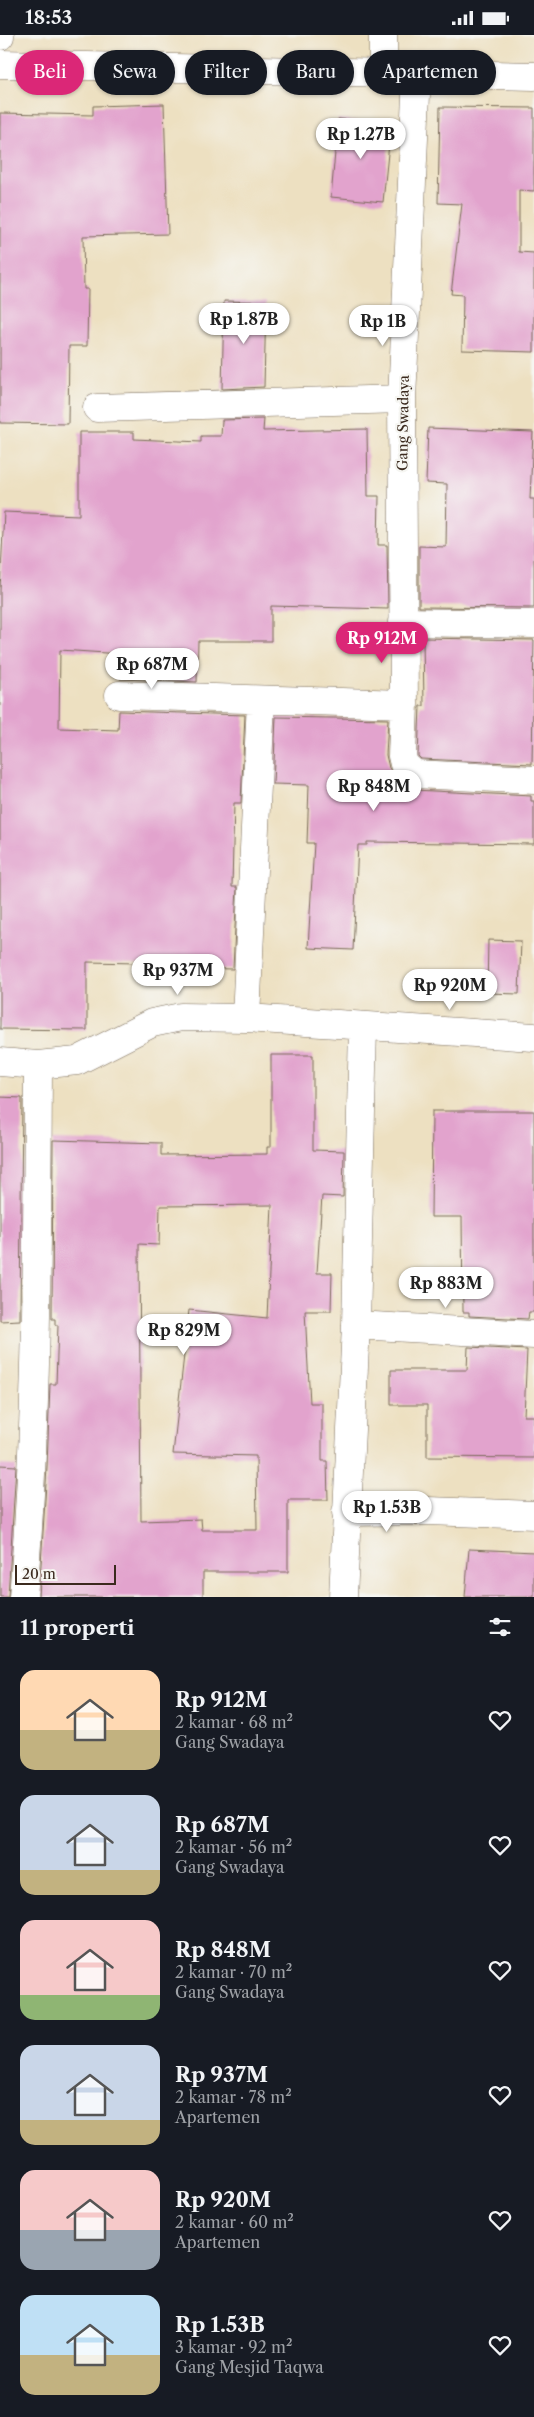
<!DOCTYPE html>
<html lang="id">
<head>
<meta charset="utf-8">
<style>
	body { margin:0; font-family:"Libre Caslon Text",serif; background:#20242c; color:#f1f3f6; height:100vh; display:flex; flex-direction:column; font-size:19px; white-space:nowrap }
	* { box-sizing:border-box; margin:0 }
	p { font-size:16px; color:#9ea1a6 }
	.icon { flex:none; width:28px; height:28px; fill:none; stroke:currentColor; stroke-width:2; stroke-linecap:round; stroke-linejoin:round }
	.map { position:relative; height:1562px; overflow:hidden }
	.side { display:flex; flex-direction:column; background:#171b24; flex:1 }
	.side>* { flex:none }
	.hud { position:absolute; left:15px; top:15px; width:505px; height:45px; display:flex; gap:10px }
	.scale { position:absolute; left:15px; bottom:12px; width:101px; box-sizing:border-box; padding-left:5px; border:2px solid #3b2a1e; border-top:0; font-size:14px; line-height:18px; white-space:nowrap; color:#3b2a1e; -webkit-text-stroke:4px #f6f6f2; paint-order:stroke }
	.price { position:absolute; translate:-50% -42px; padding:0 11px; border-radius:18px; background:#fff; color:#222; font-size:16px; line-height:32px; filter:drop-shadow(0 1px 2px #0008) }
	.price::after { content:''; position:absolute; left:50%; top:30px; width:15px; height:11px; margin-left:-8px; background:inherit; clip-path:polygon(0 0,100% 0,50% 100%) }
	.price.active { background:#db2777; color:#fff }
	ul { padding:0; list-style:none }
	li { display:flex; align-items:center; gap:15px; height:125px; padding:0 20px }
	li span { display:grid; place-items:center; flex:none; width:140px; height:100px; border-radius:15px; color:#555 }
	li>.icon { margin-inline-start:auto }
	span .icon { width:60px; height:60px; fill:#fffc; stroke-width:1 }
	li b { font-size:21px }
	h2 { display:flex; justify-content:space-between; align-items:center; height:60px; padding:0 20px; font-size:21px }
	.pill { padding:0 18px; border-radius:22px; background:#171b24; box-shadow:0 1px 4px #0004; font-size:18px; line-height:45px }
	.pill.active { background:#db2777; color:#fff }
	.status { display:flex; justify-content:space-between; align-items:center; height:35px; padding:0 25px; background:#171b24; direction:ltr }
	.status svg { height:14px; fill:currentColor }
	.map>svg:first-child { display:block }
</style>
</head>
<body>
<div class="status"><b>18:53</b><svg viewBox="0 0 49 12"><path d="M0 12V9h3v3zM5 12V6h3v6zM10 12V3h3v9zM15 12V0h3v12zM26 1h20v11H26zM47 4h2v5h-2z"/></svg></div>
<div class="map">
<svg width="534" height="1562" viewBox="0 0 534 1562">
	<rect width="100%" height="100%" fill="#f6f6f2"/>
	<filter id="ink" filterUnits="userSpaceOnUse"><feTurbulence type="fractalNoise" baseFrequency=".02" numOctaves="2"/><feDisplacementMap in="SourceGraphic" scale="10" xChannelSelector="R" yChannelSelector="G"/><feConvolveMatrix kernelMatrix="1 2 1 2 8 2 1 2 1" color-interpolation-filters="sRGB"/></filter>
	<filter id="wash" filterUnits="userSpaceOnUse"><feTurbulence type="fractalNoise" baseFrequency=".0096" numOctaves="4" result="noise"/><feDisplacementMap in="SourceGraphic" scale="20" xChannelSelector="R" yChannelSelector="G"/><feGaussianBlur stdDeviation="1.12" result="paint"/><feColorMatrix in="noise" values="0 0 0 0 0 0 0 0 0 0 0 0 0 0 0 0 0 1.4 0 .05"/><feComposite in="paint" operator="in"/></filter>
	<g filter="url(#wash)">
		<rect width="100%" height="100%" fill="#ede0c1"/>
		<g id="blocks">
			<!-- building -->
			<path fill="#e2a3cd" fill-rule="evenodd" d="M164,69L168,199L83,201L84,254H88L87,311H69L68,389L0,388V78L93,80V71Z
				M440,72L534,73V156L519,155V217L534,218V317L462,315L463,260L451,259L462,169L438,168Z
				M338,84L391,89L383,167L331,162Z
				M224,266L266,267L264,352L222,354Z
				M264,384L263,396L367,394L368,461H379L378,510H387L388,574L271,571V606H198L197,647L120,644L121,619L60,615L59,693L118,695L119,676L245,680L241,768H234L232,852H237L233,934L188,933V929L87,927V995L0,994V555L4,477L79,480V397H134V404L201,407V401H221L222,385Z
				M428,393L533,397L530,464H534V573L419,572V511L446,512L447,449L426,448Z
				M423,603L534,605L532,729L421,724L418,721L420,671H424Z
				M276,682L388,684L386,720L389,733L404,751L414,755L531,761V766H534V809L367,807V810H358L353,915L308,913L314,808H307L309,750L273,749Z
				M488,905L521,906L519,959L487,958Z
				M271,1020H313V1115L344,1116L343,1162L322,1161L317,1238H332L331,1276H305L310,1368H322V1426H327L328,1465H288V1537H203V1562H39L47,1432L50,1349H56L58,1290H55V1284H52L53,1105L161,1108V1120L267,1119V1112H271ZM272,1170L267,1283L189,1275L173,1419L256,1421L257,1495H202L201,1484L141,1486L139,1209L159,1210L160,1171Z
				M0,1062L22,1063L20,1285L0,1286Z
				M432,1076H534V1277H529L528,1284L469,1281V1277H463L462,1182H431Z
				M468,1312L527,1315L524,1381H534V1423L427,1422V1370H391V1335H467Z
				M0,1430L16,1431L8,1562H0Z
				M469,1514L534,1517V1562H465Z"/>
		</g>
	</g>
	<g filter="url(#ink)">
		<use href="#blocks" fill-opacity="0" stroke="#796a57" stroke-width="1"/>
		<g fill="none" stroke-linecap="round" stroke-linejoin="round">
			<!-- street casing -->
			<g stroke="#796a57" stroke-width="29">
				<path id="street" d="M383,0V37
					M0,1V0
					M0,29C178,34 356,37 534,41
					M417,38L402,364L404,669L402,721L404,729L415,739L534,745
					M97,373L402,364
					M403,587L534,589
					M119,660L404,669
					M246,983L261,666
					M0,1027L38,1030L77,1026L152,988L181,982L246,983L534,1002
					M356,1290L534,1300
					M346,1477L428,1476L534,1480
					M23,1562C38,1385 37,1207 38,1030
					M343,1562L356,1290L363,992"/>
			</g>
			<!-- street -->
			<use href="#street" stroke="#fff" stroke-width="28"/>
		</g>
	</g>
	<g text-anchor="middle" stroke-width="4.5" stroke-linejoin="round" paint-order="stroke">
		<!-- street labels -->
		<g font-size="14" fill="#3b2a1e" stroke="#f6f6f2">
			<text transform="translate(403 388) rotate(-89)" y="5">Gang Swadaya</text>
		</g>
	</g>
</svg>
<div class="scale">20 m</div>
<b class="price" style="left:361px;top:125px">Rp 1.27B</b>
<b class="price" style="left:244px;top:310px">Rp 1.87B</b>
<b class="price" style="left:383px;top:312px">Rp 1B</b>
<b class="price active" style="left:382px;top:629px">Rp 912M</b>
<b class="price" style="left:152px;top:655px">Rp 687M</b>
<b class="price" style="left:374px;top:777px">Rp 848M</b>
<b class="price" style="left:178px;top:961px">Rp 937M</b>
<b class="price" style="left:450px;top:976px">Rp 920M</b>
<b class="price" style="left:446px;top:1274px">Rp 883M</b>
<b class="price" style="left:184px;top:1321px">Rp 829M</b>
<b class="price" style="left:387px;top:1498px">Rp 1.53B</b>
<div class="hud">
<a class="pill active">Beli</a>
<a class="pill">Sewa</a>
<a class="pill">Filter</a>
<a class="pill">Baru</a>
<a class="pill">Apartemen</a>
</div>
</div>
<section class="side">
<h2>11 properti<svg class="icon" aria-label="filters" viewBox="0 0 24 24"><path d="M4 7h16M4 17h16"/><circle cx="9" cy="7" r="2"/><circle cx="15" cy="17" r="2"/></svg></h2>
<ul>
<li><span style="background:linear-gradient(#ffd9b3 60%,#c2b280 0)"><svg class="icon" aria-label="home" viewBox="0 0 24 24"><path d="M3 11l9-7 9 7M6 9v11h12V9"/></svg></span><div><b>Rp 912M</b><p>2 kamar · 68 m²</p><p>Gang Swadaya</p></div><svg class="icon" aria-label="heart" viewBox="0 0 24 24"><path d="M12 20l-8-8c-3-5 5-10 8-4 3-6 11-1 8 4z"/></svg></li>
<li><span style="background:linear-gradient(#c9d6e8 75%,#c2b280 0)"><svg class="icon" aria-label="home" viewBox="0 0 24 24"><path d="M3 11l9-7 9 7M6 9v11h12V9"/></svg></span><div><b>Rp 687M</b><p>2 kamar · 56 m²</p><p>Gang Swadaya</p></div><svg class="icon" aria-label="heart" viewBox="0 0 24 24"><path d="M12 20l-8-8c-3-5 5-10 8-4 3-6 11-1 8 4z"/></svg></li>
<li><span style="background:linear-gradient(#f6c9c9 75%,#8fb573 0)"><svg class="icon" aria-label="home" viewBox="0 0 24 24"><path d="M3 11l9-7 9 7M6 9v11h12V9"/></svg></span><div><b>Rp 848M</b><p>2 kamar · 70 m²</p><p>Gang Swadaya</p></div><svg class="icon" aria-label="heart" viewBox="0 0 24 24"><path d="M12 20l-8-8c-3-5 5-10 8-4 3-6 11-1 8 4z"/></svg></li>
<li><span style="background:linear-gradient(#c9d6e8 75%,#c2b280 0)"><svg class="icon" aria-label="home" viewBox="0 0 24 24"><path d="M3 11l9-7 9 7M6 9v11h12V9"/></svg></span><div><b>Rp 937M</b><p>2 kamar · 78 m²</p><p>Apartemen</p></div><svg class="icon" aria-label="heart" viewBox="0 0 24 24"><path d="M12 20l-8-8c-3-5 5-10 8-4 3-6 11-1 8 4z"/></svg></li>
<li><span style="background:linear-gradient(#f6c9c9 60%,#9aa5b1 0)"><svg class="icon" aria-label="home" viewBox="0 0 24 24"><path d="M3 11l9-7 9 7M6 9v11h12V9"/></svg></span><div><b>Rp 920M</b><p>2 kamar · 60 m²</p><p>Apartemen</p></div><svg class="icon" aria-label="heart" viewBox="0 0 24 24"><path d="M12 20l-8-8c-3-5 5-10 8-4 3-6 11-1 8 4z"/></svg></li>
<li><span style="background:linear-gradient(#bfe0f5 60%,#c2b280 0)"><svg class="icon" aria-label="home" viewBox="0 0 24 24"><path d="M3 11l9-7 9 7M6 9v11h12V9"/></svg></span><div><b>Rp 1.53B</b><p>3 kamar · 92 m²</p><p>Gang Mesjid Taqwa</p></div><svg class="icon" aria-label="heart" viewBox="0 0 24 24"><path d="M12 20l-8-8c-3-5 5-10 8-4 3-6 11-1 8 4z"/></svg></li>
</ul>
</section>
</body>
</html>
